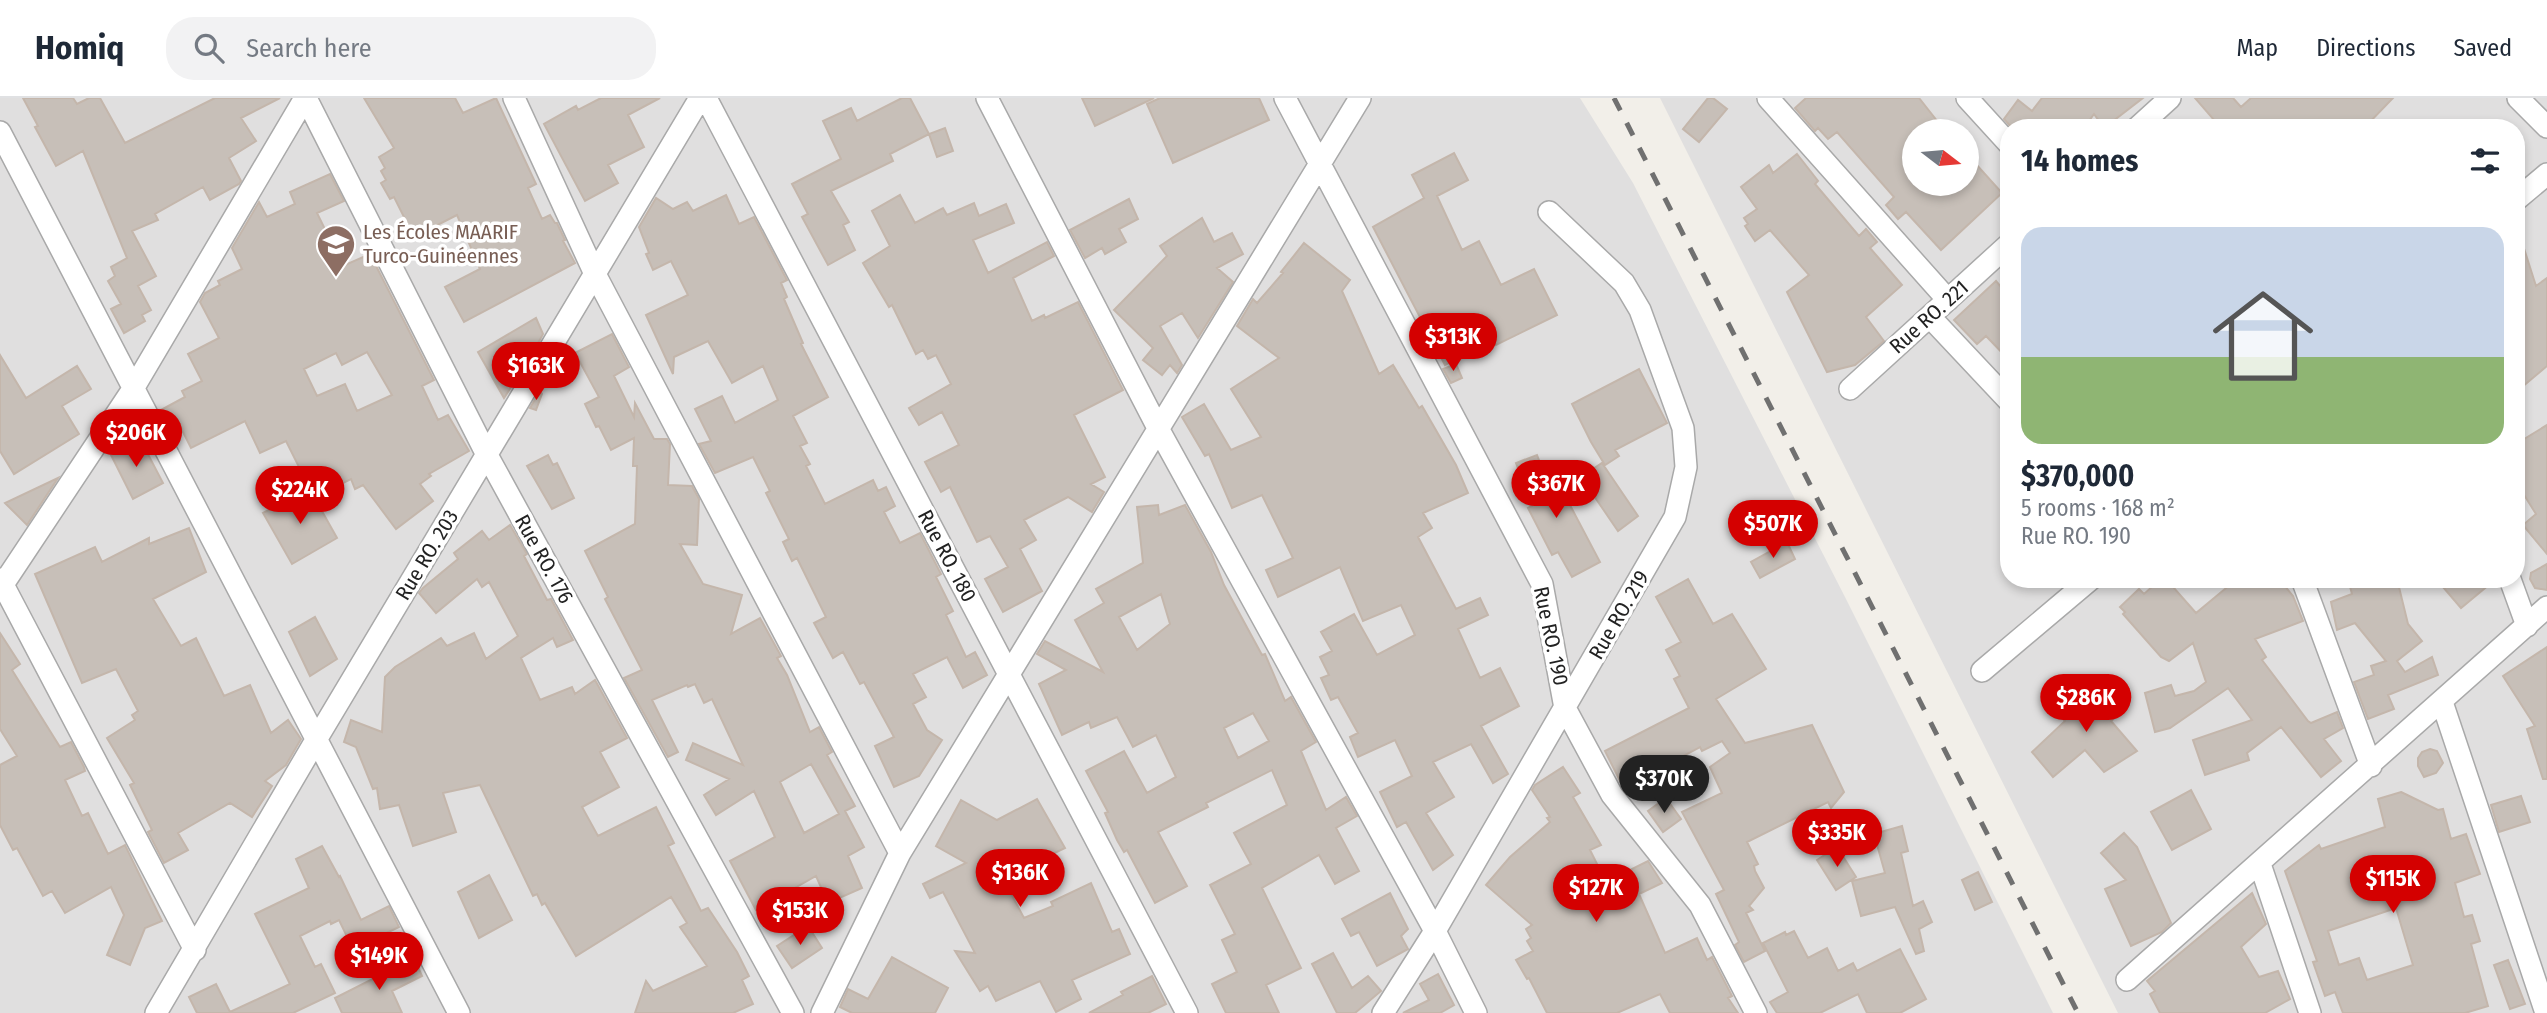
<!DOCTYPE html>
<html lang="en">
<head>
<meta charset="utf-8">
<style>
	body { margin:0; font-family:"Fira Sans Condensed",sans-serif; background:#f2f2f3; color:#1f2937; height:100vh; display:flex; flex-direction:column; font-size:26px; white-space:nowrap }
	* { box-sizing:border-box; margin:0 }
	p { font-size:23px; color:#747a83 }
	.icon { flex:none; width:38px; height:38px; fill:none; stroke:currentColor; stroke-width:2; stroke-linecap:round; stroke-linejoin:round }
	.map { position:relative; flex:1; overflow:hidden }
	.sheet { position:absolute; left:2000px; top:21px; width:525px; height:469px; display:flex; flex-direction:column; background:#fff; border-radius:28px; box-shadow:0 4px 10px #0003 }
	.sheet>* { flex:none }
	.needle { width:46px; rotate:106deg }
	.controls { position:absolute; left:1902px; top:21px; display:grid; gap:14px }
	.controls a { display:grid; place-items:center; width:77px; height:77px; border-radius:50%; background:#fff; box-shadow:0 4px 10px #0003; font-size:35px }
	.price { position:absolute; translate:-50% -60px; padding:0 16px; border-radius:24px; background:#d40000; color:#fff; font-size:23px; line-height:46px; filter:drop-shadow(0 2px 4px #0008) }
	.price::after { content:''; position:absolute; left:50%; top:42px; width:21px; height:16px; margin-left:-10px; background:inherit; clip-path:polygon(0 0,100% 0,50% 100%) }
	.price.selected { background:#222; color:#fff }
	ul { padding:0; list-style:none }
	li { display:grid; align-content:center; gap:14px; height:371px; padding:0 21px }
	li span { display:grid; place-items:center; height:217px; border-radius:21px; color:#555 }
	li>.icon { margin-inline-start:auto }
	span .icon { width:126px; height:126px; fill:#fffc; stroke-width:1 }
	li b { font-size:30px }
	h2 { display:flex; justify-content:space-between; align-items:center; height:84px; padding:0 21px; font-size:30px }
	header { display:flex; align-items:center; gap:42px; box-sizing:border-box; height:98px; padding:0 35px; background:#fff; border-bottom:2px solid #e0e1e3 }
	header strong { font-size:33px }
	nav { display:flex; gap:38px; margin-inline-start:auto; font-size:24px }
	.search { width:490px; height:63px; background:#f2f2f3; display:flex; align-items:center; gap:18px; box-sizing:border-box; padding:0 24px; border-radius:28px; color:#747a83; font-size:26px }
	.map>svg:first-child { display:block }
</style>
</head>
<body>
<header>
<strong>Homiq</strong>
<div class="search"><svg class="icon" aria-label="search" viewBox="0 0 24 24"><circle cx="10" cy="10" r="6"/><path d="M15 15l6 6"/></svg>Search here</div>
<nav><a>Map</a><a>Directions</a><a>Saved</a></nav>
</header>
<div class="map">
<svg width="2547" height="915" viewBox="0 0 2547 915">
	<rect width="100%" height="100%" fill="#f2efe9"/>
	<!-- residential -->
	<path fill="#e0dfdf" fill-rule="evenodd" d="M0,0H1580L1633,85L1845,499L2053,915H0Z
		M1660,0H2547V915H2118ZM2009,30H2516V481H2009ZM1914,33H1967V86H1914Z"/>
	<!-- building -->
	<path fill="#c7bfb8" stroke="#c4b6ab" stroke-width="2" fill-rule="evenodd" d="M23,0H73L77,6L89,0H100L125,45L215,0H280L241,20L256,43L229,60L241,83L239,86L210,102L203,89L155,116L158,122L132,133L156,178L138,188L151,212L142,217L145,223L124,235L111,211L121,206L108,183L115,178L111,169L127,160L83,53L56,68L35,29L38,28Z
		M364,0H455L463,15L496,0L536,86L528,90L542,121L550,117L555,125H557L565,142L563,143L575,165L464,224L445,189L480,171L457,117L414,139L394,99L390,101L381,85L386,82L381,73L385,70L379,59L394,50Z
		M601,0H660L628,17L644,49L608,67L618,85L585,103L544,26L576,8L578,12Z
		M902,0H910L929,36L890,56L893,63L831,93L849,124L843,127L855,152L828,167L802,119L808,116L792,86L841,61L823,23L851,10L857,23Z
		M1082,0H1154L1095,28Z
		M1160,0H1259L1269,22L1173,65L1147,6Z
		M1708,0H1713L1727,11L1699,44L1683,31Z
		M1806,0H1919L1945,33H1914V86H1967V56L2002,95L1941,152L1906,114L1898,121L1886,107L1894,99L1837,34L1828,41L1818,30L1815,33L1795,10Z
		M2042,0H2143L2104,30L2094,16L2084,30H2012L2004,21L2018,2L2032,13Z
		M2195,0H2233L2241,9L2251,0H2393L2364,30H2221Z
		M945,30L953,53L937,59L929,36Z
		M1454,55L1468,82L1437,98L1462,152L1479,143L1501,187L1534,171L1557,217L1496,247L1493,240L1445,267L1373,129L1424,100L1412,77Z
		M1797,56L1818,83L1815,86L1859,138L1866,131L1877,144L1870,150L1902,187L1866,219L1884,243L1855,267L1827,274L1787,194L1809,177L1770,132L1755,143L1745,128L1748,126L1744,120L1757,111L1741,89L1769,67L1773,75Z
		M330,76L344,103L317,115L343,168L370,156L434,282L422,288L438,322L448,317L469,353L429,376L431,378L420,386L433,403L396,431L363,387L355,391L351,381L314,399L286,343L260,355L245,323L191,350L180,328L173,332L161,312L185,299L182,293L202,283L188,256L219,240L200,204L205,195L220,187L218,183L242,171L232,150L259,104L267,119L295,106L290,94ZM367,254L392,297L357,313L345,286L317,298L304,271L336,255L342,267Z
		M726,97L739,126L754,119L787,182L781,185L787,199L784,201L803,245L801,246L828,299L793,318L807,345L800,348L810,366L806,368L825,406L873,382L878,393L886,389L895,408L884,414L900,445L920,435L941,476L936,479L953,513L946,517L966,559L975,554L987,577L963,590L947,559L913,576L926,599L913,606L927,632L942,642L919,678L894,689L875,648L894,639L864,584L860,586L843,554L833,560L814,525L826,519L797,460L792,463L783,444L789,441L766,395L770,393L753,359L715,375L699,346L711,343L695,311L722,298L735,325L778,302L763,268L732,285L708,243L674,259L673,276L646,217L688,197L671,163L653,172L646,156L649,155L639,129L656,100L673,111L687,104L693,113Z
		M900,97L915,125L943,110L947,117L974,105L979,118L1006,106L1014,125L973,142L988,175L1047,144L1054,158L1013,180L1032,223L1044,217L1045,220L1078,204L1123,292L1074,317L1105,379L1091,386L1104,394L1092,414L1068,399L1024,422L1036,442L1020,451L1042,493L1003,514L985,481L1008,469L990,438L977,444L950,389L941,394L925,364L959,347L942,314L919,327L909,310L951,286L936,257L928,261L923,252L916,256L892,207L889,209L863,165L890,148L872,113Z
		M1129,101L1138,121L1119,131L1126,144L1105,156L1102,150L1085,160L1070,132Z
		M1202,120L1214,144L1232,135L1243,156L1217,170L1233,184L1198,240L1182,215L1160,228L1182,267L1177,275L1170,267L1162,277L1143,262L1153,250L1114,212L1167,158L1160,148Z
		M2516,138H2520L2536,188L2547,180V268L2516,294Z
		M1304,145L1350,182L1342,193L1379,276L1393,267L1419,310L1422,308L1456,367L1468,395L1423,415L1432,430L1418,439L1456,511L1480,500L1488,517L1458,531L1480,580L1500,570L1519,608L1481,628L1508,676L1493,685L1471,646L1433,664L1454,699L1426,715L1453,757L1433,772L1406,724L1397,729L1380,694L1412,678L1395,642L1358,659L1350,639L1358,635L1338,599L1331,602L1321,580L1329,577L1320,559L1332,553L1321,534L1354,516L1377,557L1415,537L1401,507L1363,523L1340,469L1278,499L1266,472L1293,460L1262,397L1232,410L1209,356L1205,358L1182,319L1204,306L1231,352L1261,339L1231,291L1279,260L1237,228L1253,201L1257,205L1283,175L1281,174Z
		M2009,181V262L1986,238L1977,246L1954,222L1996,183L2001,189Z
		M536,220L543,236L531,258L508,273L519,277L504,300L478,254Z
		M612,236L629,269L614,278L634,319L635,305L654,341H667L670,346L668,387L692,388L699,401L697,447L680,446L703,486L742,497L731,536L760,520L781,558L777,560L787,577L810,634L819,629L832,654L827,657L855,708L845,713L864,749L848,758L862,790L828,805L816,778L756,812L730,763L775,739L754,693L716,717L704,697L729,681L686,662L693,645L743,667L712,601L704,605L695,586L688,589L687,587L652,602L678,654L668,659L624,580L642,572L605,501L608,499L585,453L635,426L637,368H633L634,340L611,352L599,328L596,329L585,306L599,299L575,255ZM811,666L839,716L804,735L780,684Z
		M0,257L26,300L77,268L91,291L62,308L79,336L14,376L0,353Z
		M1456,266L1462,280L1451,285L1443,271Z
		M1639,271L1667,325L1615,352L1619,358L1605,367L1591,344L1572,306Z
		M540,293L542,296L536,312L530,310Z
		M2547,327V456L2523,427L2536,416L2516,384V346Z
		M140,341L163,385L133,401L110,355Z
		M548,357L553,367L557,365L574,400L552,411L527,368Z
		M1537,357L1553,398L1562,392L1600,464L1572,479L1558,454L1552,457L1528,410L1532,408L1516,365Z
		M1602,365L1638,418L1618,433L1581,379Z
		M58,380L27,427L5,405Z
		M309,390L337,440L292,466L263,415Z
		M1158,407L1159,417L1185,407L1211,454L1224,487L1262,557L1265,556L1285,603L1291,599L1316,644L1301,653L1326,712L1346,699L1357,718L1336,730L1359,773L1335,786L1319,757L1262,790L1301,870L1266,887L1279,915H1226L1212,886L1237,874L1222,842L1235,836L1210,787L1251,766L1234,735L1287,707L1272,672L1206,705L1208,709L1158,734L1187,788L1155,805L1127,752L1124,754L1117,742L1105,715L1108,714L1086,673L1124,653L1147,695L1176,679L1156,637L1133,649L1117,619L1091,630L1089,624L1062,637L1039,586L1066,572L1037,556L1045,543L1103,574L1075,522L1104,505L1096,491L1143,465L1137,409ZM1161,496L1170,526L1137,552L1119,519ZM1253,615L1269,643L1238,660L1224,630Z
		M510,427L527,456L524,458L547,502L551,501L573,542L557,549L553,540L521,560L540,602L572,589L575,596L595,582L627,640L600,654L619,689L582,709L598,738L656,709L674,745L668,748L701,813L708,810L737,854L749,878L742,882L753,906L733,915H635L646,883L653,893L707,868L680,829L687,825L671,799L576,858L545,805L542,807L537,796L533,798L480,687L443,695L456,734L413,748L399,707L380,711L377,690L373,691L356,649L344,644L351,622L382,634L385,579L395,569L441,540L447,548L474,535L486,561L518,538L489,484L482,489L477,481L436,515L419,495L423,490L458,461L454,455L482,433L489,442Z
		M189,430L206,474L153,501L181,548L196,540L224,598L250,587L271,635L288,622L301,641L286,667L265,683L272,688L252,719L230,705L178,735L188,752L164,765L148,734L152,732L130,687L134,685L107,640L135,622L132,617L138,613L116,571L82,585L35,476L95,449L102,464L149,440V446Z
		M1787,444L1795,461L1760,480L1751,464Z
		M2547,466V492L2535,490L2530,481L2531,475Z
		M1688,481L1713,526L1732,516L1766,571L1716,601L1745,645L1812,627L1844,694L1831,710L1828,704L1747,744L1758,766L1754,768L1755,773L1764,790L1749,808L1753,812L1746,815L1765,853L1744,864L1735,847L1739,844L1716,796L1724,792L1682,714L1722,695L1710,669L1730,655L1722,643L1702,653L1700,649L1657,672V675L1624,691L1605,653L1689,610L1674,581L1680,578L1666,552L1681,544L1656,499Z
		M2161,481H2166L2196,515L2237,481H2279L2293,498L2303,523L2255,541L2266,559L2262,562L2308,623L2311,625L2337,614L2343,630L2324,641L2341,663L2321,679L2281,629L2247,655L2249,662L2205,677L2193,642L2252,622L2228,590L2170,630L2155,634L2145,595L2171,587L2175,598L2194,593L2206,584L2193,545L2169,563L2161,559L2123,516L2125,514L2120,509L2139,491L2144,496Z
		M2348,481H2397L2408,526L2422,543L2397,563L2405,574L2432,559L2438,577L2388,597L2394,611L2368,621L2354,584L2374,577L2371,568L2386,563L2355,525L2337,532L2331,504L2352,496Z
		M2452,481H2496L2461,510L2443,489Z
		M315,519L337,561L310,578L289,534Z
		M0,535L20,566L12,572L60,649L71,644L84,669L85,673L65,682L82,718L88,715L108,756L125,747L162,823L145,830L130,867L107,857L124,817L111,789L65,815L52,793L43,798L17,750L13,752L0,727V667L17,658L0,631Z
		M2547,549V681H2543L2527,631L2535,628L2503,578Z
		M2090,590L2096,597L2104,591L2123,613L2111,623L2137,653L2104,674L2085,652L2053,679L2032,654L2065,623L2059,616L2062,613L2060,610L2073,599L2076,602Z
		M2430,651L2437,653L2443,665L2436,675L2424,679L2418,668V660L2422,654Z
		M1563,669L1580,695L1573,699L1601,747L1590,752L1606,784L1648,763L1662,785L1639,796L1665,855L1697,840L1707,862L1712,859L1732,898L1728,900L1738,915H1670L1660,896L1617,915H1547L1529,880L1527,881L1516,862L1533,853L1527,843L1531,840L1526,831L1532,827L1486,787L1510,759L1550,724L1547,720L1550,719L1532,692L1535,687Z
		M2191,692L2211,731L2172,752L2151,714Z
		M2401,694L2438,712L2443,711L2451,741L2466,736L2480,776L2455,785L2464,819L2472,817L2480,843L2471,846L2488,908L2465,915H2343L2335,894L2325,898L2313,864L2317,863L2285,773L2319,747L2321,751L2385,729L2378,701ZM2396,810L2413,867L2367,882L2359,860L2339,867L2328,833Z
		M2521,698L2530,724L2499,734L2491,707Z
		M1666,700L1681,721L1663,734L1648,713Z
		M1037,701L1065,750L1038,763L1036,758L1000,775L1024,820L1053,808L1051,804L1091,785L1112,834L1119,831L1130,856L1072,882L1081,901L1056,914L1040,883L996,903L988,888L980,893L955,853L975,855L943,794L930,800L923,786L966,765L936,748L961,702L997,722Z
		M1902,728L1908,753L1901,755L1913,808L1923,803L1932,824L1919,831L1924,853L1916,856L1895,809L1861,818L1852,783L1885,775L1874,736Z
		M2124,735L2137,749L2171,825L2162,834L2131,848L2105,791L2126,782L2101,755Z
		M322,748L339,779L340,778L361,822L389,808L399,829L353,851L339,822L331,826L330,823L300,838L315,869L321,866L335,895L293,915H197L189,899L216,886L230,914L290,886L255,816L309,790L296,761Z
		M1837,749L1856,779L1836,792L1817,762Z
		M1978,774L1992,804L1975,812L1962,782Z
		M489,777L512,822L479,840L458,794Z
		M1390,795L1408,831L1401,838L1408,851L1377,868L1359,834L1351,838L1342,821Z
		M2252,795L2266,826L2241,849L2259,879L2278,873L2290,901L2265,915H2160L2150,896L2155,893L2147,883Z
		M808,828L822,850L792,870L777,848Z
		M1794,833L1808,860L1827,850L1838,873L1853,865L1857,873L1900,851L1926,901L1900,915H1867L1858,896L1820,915H1777L1770,904L1788,894L1763,845L1785,834L1786,837Z
		M1333,855L1352,890L1368,878L1381,893L1355,915H1337L1312,866Z
		M892,859L948,890L935,915H852L840,909L848,891L868,901Z
		M414,860L422,878L392,893L402,915H342L335,900Z
		M2508,862L2525,906L2510,911L2494,867Z
		M1438,876L1454,907L1440,915H1403L1429,902L1420,886Z
		M1152,878L1166,906L1148,915H1089L1123,897L1121,894Z"/>
	<g fill="none" stroke-linecap="round" stroke-linejoin="round">
		<!-- minor casing -->
		<g stroke="#a9a9a9" stroke-width="24">
			<path id="minor" d="M306,0L487,357L793,915
				M514,0L595,176L900,755
				M706,0L1187,915
				M987,0L1159,332L1435,833L1476,915
				M1285,0L1542,486L1565,610L1612,697L1700,807L1756,915
				M1768,0L1948,202
				M1967,0L2009,46
				M2518,0L2547,29
				M2137,30L2170,0
				M0,34L459,915
				M2516,102L2547,76
				M1930,219L2009,303
				M1850,291L2009,146
				M0,481L195,852
				M2302,481L2371,668
				M2510,481L2527,528
				M0,491L133,291L305,0
				M1982,573L2091,481
				M2442,604L2546,915
				M2260,766L2310,915
				M2127,882L2547,509
				M156,915L316,642L700,0
				M822,915L900,755L1360,0
				M1383,915L1435,833L1675,419L1686,369L1683,330L1640,212L1624,185L1549,114"/>
		</g>
		<!-- minor -->
		<use href="#minor" stroke="#fff" stroke-width="21"/>
		<!-- rail -->
		<path stroke="#707070" stroke-width="5" stroke-dasharray="14 14" stroke-linecap="butt" d="M1614,0L2078,915"/>
	</g>
	<!-- icons -->
	<defs>
		<g id="school-pin" transform="scale(2.0125)"><path d="M0 17L-7.5 6A9.5 9.5 0 1 1 7.5 6Z" fill="#8d6e63" stroke="#fff"/><path d="M0-5L7-2L0 1L-7-2ZM-4 1L0 2.5L4 1V4Q0 6-4 4Z" fill="#fff"/></g>
	</defs>
	<g fill-rule="evenodd">
		<use href="#school-pin" x="336" y="146"/>
	</g>
	<g text-anchor="middle" stroke-width="7" stroke-linejoin="round" paint-order="stroke">
		<!-- education labels -->
		<g font-size="21" fill="#785e54" stroke="#fff" text-anchor="start">
			<text x="363" y="141">Les Écoles MAARIF<tspan x="363" dy="24">Turco-Guinéennes</tspan></text>
		</g>
		<!-- street labels -->
		<g font-size="21" fill="#222" stroke="#fff">
			<text transform="translate(1929 219) rotate(-42)" y="7">Rue RO. 221</text>
			<text transform="translate(427 457) rotate(-59)" y="7">Rue RO. 203</text>
			<text transform="translate(947 458) rotate(62)" y="7">Rue RO. 180</text>
			<text transform="translate(544 461) rotate(61)" y="7">Rue RO. 176</text>
			<text transform="translate(1619 517) rotate(-60)" y="7">Rue RO. 219</text>
			<text transform="translate(1551 538) rotate(78)" y="7">Rue RO. 190</text>
		</g>
	</g>
</svg>
<div class="controls">
<a><svg class="needle" viewBox="-14 -14 28 28"><path d="M0-13l5 13h-10z" fill="#e53935"/><path d="M0 13l5-13h-10z" fill="#747a83"/></svg></a>
</div>
<b class="price" style="left:1453px;top:275px">$313K</b>
<b class="price" style="left:536px;top:304px">$163K</b>
<b class="price" style="left:136px;top:371px">$206K</b>
<b class="price" style="left:1556px;top:422px">$367K</b>
<b class="price" style="left:300px;top:428px">$224K</b>
<b class="price" style="left:1773px;top:462px">$507K</b>
<b class="price" style="left:2086px;top:636px">$286K</b>
<b class="price selected" style="left:1664px;top:717px">$370K</b>
<b class="price" style="left:1837px;top:771px">$335K</b>
<b class="price" style="left:1020px;top:811px">$136K</b>
<b class="price" style="left:2393px;top:817px">$115K</b>
<b class="price" style="left:1596px;top:826px">$127K</b>
<b class="price" style="left:800px;top:849px">$153K</b>
<b class="price" style="left:379px;top:894px">$149K</b>
<section class="sheet">
<h2>14 homes<svg class="icon" aria-label="filters" viewBox="0 0 24 24"><path d="M4 7h16M4 17h16"/><circle cx="9" cy="7" r="2"/><circle cx="15" cy="17" r="2"/></svg></h2>
<ul>
<li><span style="background:linear-gradient(#c9d6e8 60%,#8fb573 0)"><svg class="icon" aria-label="home" viewBox="0 0 24 24"><path d="M3 11l9-7 9 7M6 9v11h12V9"/></svg></span><div><b>$370,000</b><p>5 rooms · 168 m²</p><p>Rue RO. 190</p></div></li>
</ul>
</section>
</div>
</body>
</html>
